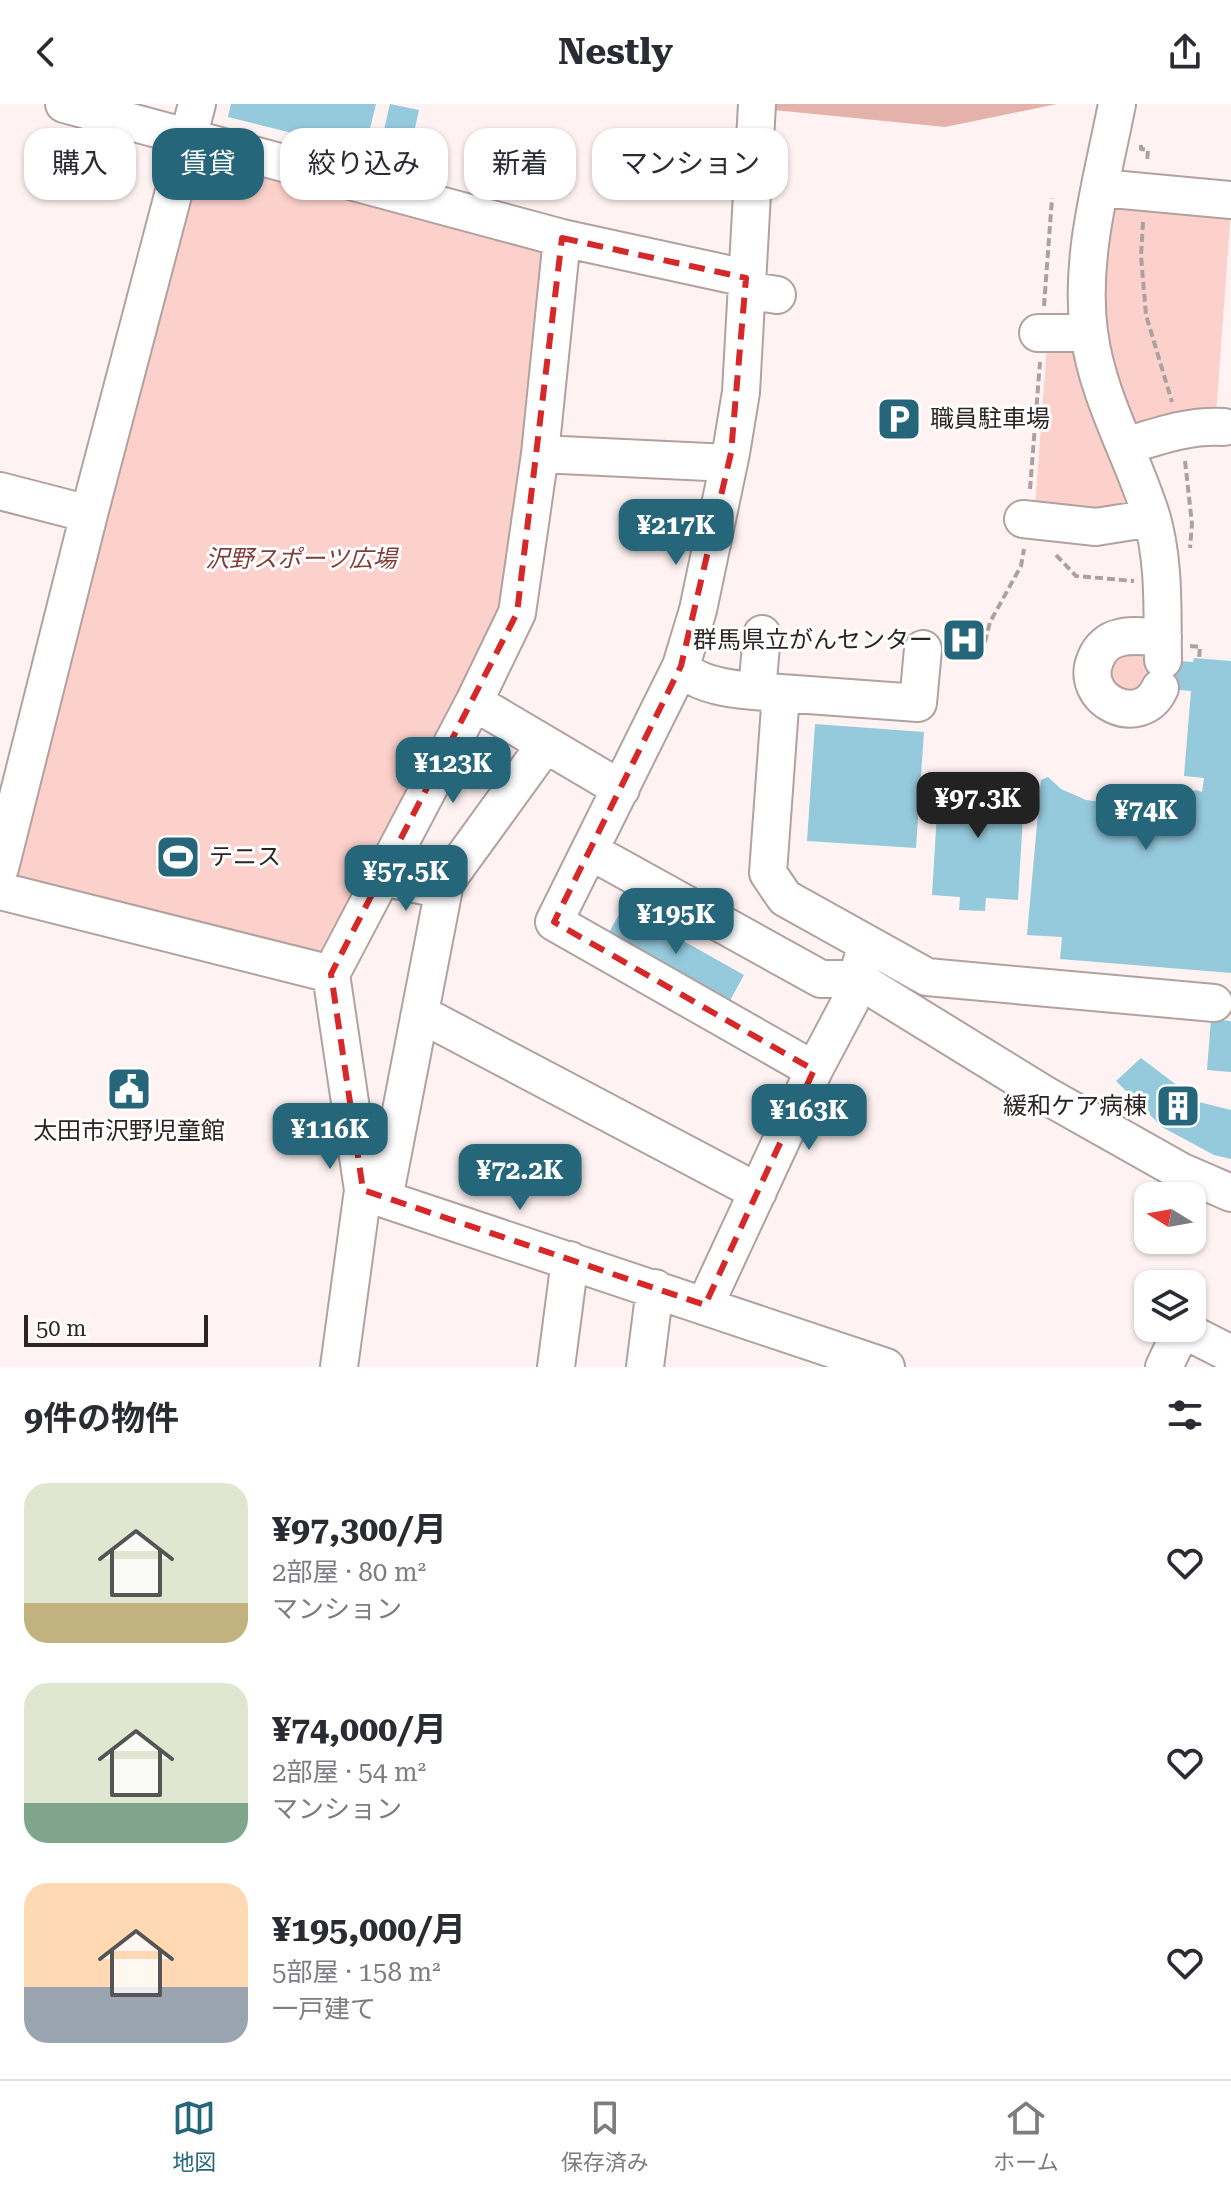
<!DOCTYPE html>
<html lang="ja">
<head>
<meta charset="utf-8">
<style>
	body { margin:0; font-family:"Roboto Serif","Noto Sans JP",serif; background:#f2f2f3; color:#2b2b33; height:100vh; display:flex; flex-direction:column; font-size:30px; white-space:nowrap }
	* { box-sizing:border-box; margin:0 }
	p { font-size:26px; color:#7c7c81 }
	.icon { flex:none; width:44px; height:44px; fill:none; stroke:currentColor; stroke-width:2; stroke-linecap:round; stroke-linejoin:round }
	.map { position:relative; height:1263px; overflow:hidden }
	.panel { display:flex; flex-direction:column; background:#fff; flex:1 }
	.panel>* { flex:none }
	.top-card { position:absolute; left:24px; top:24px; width:800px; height:72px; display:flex; gap:16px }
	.needle { width:52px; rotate:281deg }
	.buttons { position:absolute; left:1134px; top:1078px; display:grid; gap:16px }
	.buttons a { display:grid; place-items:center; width:72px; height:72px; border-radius:16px; background:#fff; box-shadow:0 2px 6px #0004; font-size:40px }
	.scale { position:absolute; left:24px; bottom:20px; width:184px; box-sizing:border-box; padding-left:8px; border:4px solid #2c2525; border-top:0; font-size:22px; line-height:28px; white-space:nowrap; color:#2c2525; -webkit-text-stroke:6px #fff; paint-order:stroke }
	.price { position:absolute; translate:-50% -68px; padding:0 18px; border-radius:16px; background:#26667b; color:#fff; font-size:26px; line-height:52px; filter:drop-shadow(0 2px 4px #0008) }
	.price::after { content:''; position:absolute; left:50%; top:48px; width:24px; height:18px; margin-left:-12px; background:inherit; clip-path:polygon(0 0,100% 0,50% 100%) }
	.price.on { background:#222; color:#fff }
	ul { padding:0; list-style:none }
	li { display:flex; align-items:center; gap:24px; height:200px; padding:0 24px }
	li span { display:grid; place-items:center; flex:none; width:224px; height:160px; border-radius:24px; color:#555 }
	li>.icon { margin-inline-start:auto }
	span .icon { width:96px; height:96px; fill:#fffc; stroke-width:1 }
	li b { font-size:34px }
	h2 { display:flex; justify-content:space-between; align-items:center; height:96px; padding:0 24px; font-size:34px }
	.tag { padding:0 28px; border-radius:24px; background:#fff; box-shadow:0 2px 6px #0004; font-size:28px; line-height:72px }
	.tag.on { background:#26667b; color:#fff }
	header { display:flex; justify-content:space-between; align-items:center; height:104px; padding:0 24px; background:#fff; font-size:36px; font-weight:700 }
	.dock { display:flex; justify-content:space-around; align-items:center; height:112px; border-top:2px solid #e1e1e2; background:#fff; font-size:22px; color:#7c7c81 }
	.dock a { display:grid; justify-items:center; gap:4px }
	.dock .on { color:#26667b }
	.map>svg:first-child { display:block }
</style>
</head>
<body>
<header><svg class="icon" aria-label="back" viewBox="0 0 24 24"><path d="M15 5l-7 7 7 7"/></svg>Nestly<svg class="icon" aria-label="share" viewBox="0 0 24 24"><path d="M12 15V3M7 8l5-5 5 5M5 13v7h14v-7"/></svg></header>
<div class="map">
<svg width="1231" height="1263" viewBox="0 0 1231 1263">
	<rect width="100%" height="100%" fill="#fef3f2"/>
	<!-- green -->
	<path fill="#fcd0cb" d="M188,48L540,140L548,153L500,524L326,859L6,776Z
		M1112,98L1231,105L1216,312L1136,327C1118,285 1100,236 1102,190C1104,159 1109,128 1112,98Z
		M1047,241H1077L1117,349L1130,405L1109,408L1035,403Z
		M1134,548L1143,552L1151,568L1136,590L1111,583L1109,559L1113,553Z"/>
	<!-- forest -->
	<path fill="#e4b1ab" d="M764,0H1057L945,23L764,5Z"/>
	<!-- building -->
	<path fill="#95c9dc" d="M231,0H376L367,37L342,31L340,41L228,13Z
		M390,0L419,6L412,37L383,30Z
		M1194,554L1231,557V869L1060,855L1062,833L1027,831L1041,676L1048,673L1061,685L1086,696L1123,701L1163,698L1196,686L1202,688L1204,674L1184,672L1191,587L1146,583L1148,555L1193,558Z
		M815,620L924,628L916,744L807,737Z
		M933,673L1025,678L1018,796L986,794L985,807L959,806L960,793L932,791L938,692H932Z
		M623,803L744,871L728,900L607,832Z
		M1211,915L1231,917V968L1207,966Z
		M1141,954L1199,998L1231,1006V1055L1214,1051L1162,1023L1116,977Z"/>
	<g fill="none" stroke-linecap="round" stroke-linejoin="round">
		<!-- minor casing -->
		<g stroke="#b1a19f" stroke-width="40">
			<path id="minor" d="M64,0L562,134L746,174L753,187L777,191
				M757,0L741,288L731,349L698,506L681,562L554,818L814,966
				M1117,0C1103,73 1079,153 1089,228C1097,292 1132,351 1151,411C1165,457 1162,508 1163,556
				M1101,84L1231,96
				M1038,229H1089
				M1126,342C1159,332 1188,321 1224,323
				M540,350L729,359
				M0,387L89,410
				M1023,415L1096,423L1152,414
				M923,545L918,599L781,589L768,769L785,794L927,873L1214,899
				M681,562C698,586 754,587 781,589
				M1160,584C1141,627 1077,596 1096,554C1100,544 1109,536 1119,534C1132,530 1149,533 1163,533
				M757,587L762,530
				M474,598L621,685
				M590,747L821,875H857L1047,992L1180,1067L1231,1089
				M0,764L89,410L197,0
				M381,773L443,786
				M0,787L331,870L474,598L517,509L540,350L562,134
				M331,870L363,1086L339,1263
				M419,913L434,917L758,1088
				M363,1086L384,1095L886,1263
				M384,1095L445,779L545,641
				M705,1201L814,966L850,898L863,853
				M556,1263L570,1156
				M645,1263L655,1184
				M1164,1263L1182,1225L1231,1250"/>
		</g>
		<!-- path -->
		<path stroke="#aba1a1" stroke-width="4" stroke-dasharray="8 4" stroke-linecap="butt" d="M1141,41V45L1148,46L1147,58
			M1143,118L1141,152L1146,211L1172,298
			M1044,202L1052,94
			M1185,357L1192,420L1190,444
			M1030,385L1040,258
			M1056,451L1076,472L1134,477
			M1190,542L1200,543L1199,555
			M982,550L990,518L1021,462L1024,445"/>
		<!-- minor -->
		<use href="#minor" stroke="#fff" stroke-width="36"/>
	</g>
	<!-- marked area -->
	<path fill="none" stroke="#d62828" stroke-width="6" stroke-dasharray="16 10" stroke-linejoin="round" d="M562,134L746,174L731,349L681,562L554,818L814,966L705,1201L363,1086L331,870L517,509Z"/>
	<!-- icons -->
	<defs>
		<g id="parking-square" transform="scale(2.3)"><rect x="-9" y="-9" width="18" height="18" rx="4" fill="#26667b" stroke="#fff"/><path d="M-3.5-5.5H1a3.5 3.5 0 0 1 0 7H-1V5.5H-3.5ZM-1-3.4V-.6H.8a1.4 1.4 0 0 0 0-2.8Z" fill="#fff"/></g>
		<g id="hospital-square" transform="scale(2.3)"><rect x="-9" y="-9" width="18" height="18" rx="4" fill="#26667b" stroke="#fff"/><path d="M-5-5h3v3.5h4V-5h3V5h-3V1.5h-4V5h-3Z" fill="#fff"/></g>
		<g id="stadium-square" transform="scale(2.3)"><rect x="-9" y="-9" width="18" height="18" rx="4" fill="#26667b" stroke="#fff"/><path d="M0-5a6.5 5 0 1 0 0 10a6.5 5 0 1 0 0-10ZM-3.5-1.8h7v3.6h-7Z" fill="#fff"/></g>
		<g id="civic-square" transform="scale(2.3)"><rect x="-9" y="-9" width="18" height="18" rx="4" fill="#26667b" stroke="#fff"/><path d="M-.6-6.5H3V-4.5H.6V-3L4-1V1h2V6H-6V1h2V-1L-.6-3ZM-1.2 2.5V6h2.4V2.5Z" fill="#fff"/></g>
		<g id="building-square" transform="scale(2.3)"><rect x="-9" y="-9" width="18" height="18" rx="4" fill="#26667b" stroke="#fff"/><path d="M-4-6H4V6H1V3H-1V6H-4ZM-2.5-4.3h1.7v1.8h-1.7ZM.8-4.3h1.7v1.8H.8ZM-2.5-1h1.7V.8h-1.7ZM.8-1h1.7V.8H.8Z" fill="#fff"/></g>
	</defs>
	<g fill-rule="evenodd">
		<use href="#parking-square" x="899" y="315"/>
		<use href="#hospital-square" x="964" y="536"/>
		<use href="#stadium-square" x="178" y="753"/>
		<use href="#civic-square" x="129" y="985"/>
		<use href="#building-square" x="1178" y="1002"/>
	</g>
	<g text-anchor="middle" stroke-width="6" stroke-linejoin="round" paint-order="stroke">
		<!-- poi labels -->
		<g font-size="24" fill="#2c2525" stroke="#fff" text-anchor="start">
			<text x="930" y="323">職員駐車場</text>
			<text x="933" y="544" text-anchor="end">群馬県立がんセンター</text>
			<text x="209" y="761">テニス</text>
			<text x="1147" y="1010" text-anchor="end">緩和ケア病棟</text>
			<text x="129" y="1035" text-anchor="middle">太田市沢野児童館</text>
		</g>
		<!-- park labels -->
		<g font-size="24" font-style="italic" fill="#7f3e39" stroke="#fff">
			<text x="301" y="463">沢野スポーツ広場</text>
		</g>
	</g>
</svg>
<div class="buttons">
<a><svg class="needle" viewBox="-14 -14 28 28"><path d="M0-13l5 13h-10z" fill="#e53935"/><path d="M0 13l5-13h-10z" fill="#7c7c81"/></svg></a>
<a><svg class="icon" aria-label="layers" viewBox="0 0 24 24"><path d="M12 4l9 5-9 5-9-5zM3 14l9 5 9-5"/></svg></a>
</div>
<div class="scale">50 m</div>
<b class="price" style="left:676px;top:463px">¥217K</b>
<b class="price" style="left:453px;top:701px">¥123K</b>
<b class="price on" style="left:978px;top:736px">¥97.3K</b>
<b class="price" style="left:1146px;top:748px">¥74K</b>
<b class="price" style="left:406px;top:809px">¥57.5K</b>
<b class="price" style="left:676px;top:852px">¥195K</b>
<b class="price" style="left:809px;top:1048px">¥163K</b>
<b class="price" style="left:330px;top:1067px">¥116K</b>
<b class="price" style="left:520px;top:1108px">¥72.2K</b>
<div class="top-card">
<a class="tag">購入</a>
<a class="tag on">賃貸</a>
<a class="tag">絞り込み</a>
<a class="tag">新着</a>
<a class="tag">マンション</a>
</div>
</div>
<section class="panel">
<h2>9件の物件<svg class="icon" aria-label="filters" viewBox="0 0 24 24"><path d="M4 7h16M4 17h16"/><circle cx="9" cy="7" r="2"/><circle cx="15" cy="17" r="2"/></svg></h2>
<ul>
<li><span style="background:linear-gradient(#dfe7d0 75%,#c2b280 0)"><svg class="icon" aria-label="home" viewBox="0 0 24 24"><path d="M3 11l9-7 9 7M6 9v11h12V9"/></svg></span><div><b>¥97,300/月</b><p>2部屋 · 80 m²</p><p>マンション</p></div><svg class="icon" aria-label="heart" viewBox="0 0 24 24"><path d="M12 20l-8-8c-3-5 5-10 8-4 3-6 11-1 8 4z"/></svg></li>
<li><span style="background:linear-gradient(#dfe7d0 75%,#7fa58c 0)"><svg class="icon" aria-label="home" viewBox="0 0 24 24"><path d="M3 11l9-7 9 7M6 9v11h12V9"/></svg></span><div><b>¥74,000/月</b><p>2部屋 · 54 m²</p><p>マンション</p></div><svg class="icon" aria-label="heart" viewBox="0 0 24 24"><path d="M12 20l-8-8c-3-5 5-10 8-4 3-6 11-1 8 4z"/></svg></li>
<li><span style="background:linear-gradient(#ffd9b3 65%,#9aa5b1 0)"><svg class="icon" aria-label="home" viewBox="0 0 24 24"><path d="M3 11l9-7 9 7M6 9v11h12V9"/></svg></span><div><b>¥195,000/月</b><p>5部屋 · 158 m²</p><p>一戸建て</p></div><svg class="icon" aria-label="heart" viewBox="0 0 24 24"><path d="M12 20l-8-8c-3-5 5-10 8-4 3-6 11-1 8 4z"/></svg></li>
</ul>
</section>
<nav class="dock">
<a class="on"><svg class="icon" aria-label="map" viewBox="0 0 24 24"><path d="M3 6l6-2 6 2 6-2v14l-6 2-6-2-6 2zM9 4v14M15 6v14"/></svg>地図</a>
<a><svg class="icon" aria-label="saved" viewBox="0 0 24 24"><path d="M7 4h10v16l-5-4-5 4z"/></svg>保存済み</a>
<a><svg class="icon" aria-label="home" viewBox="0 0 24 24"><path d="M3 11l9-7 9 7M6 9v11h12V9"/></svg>ホーム</a>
</nav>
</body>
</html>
